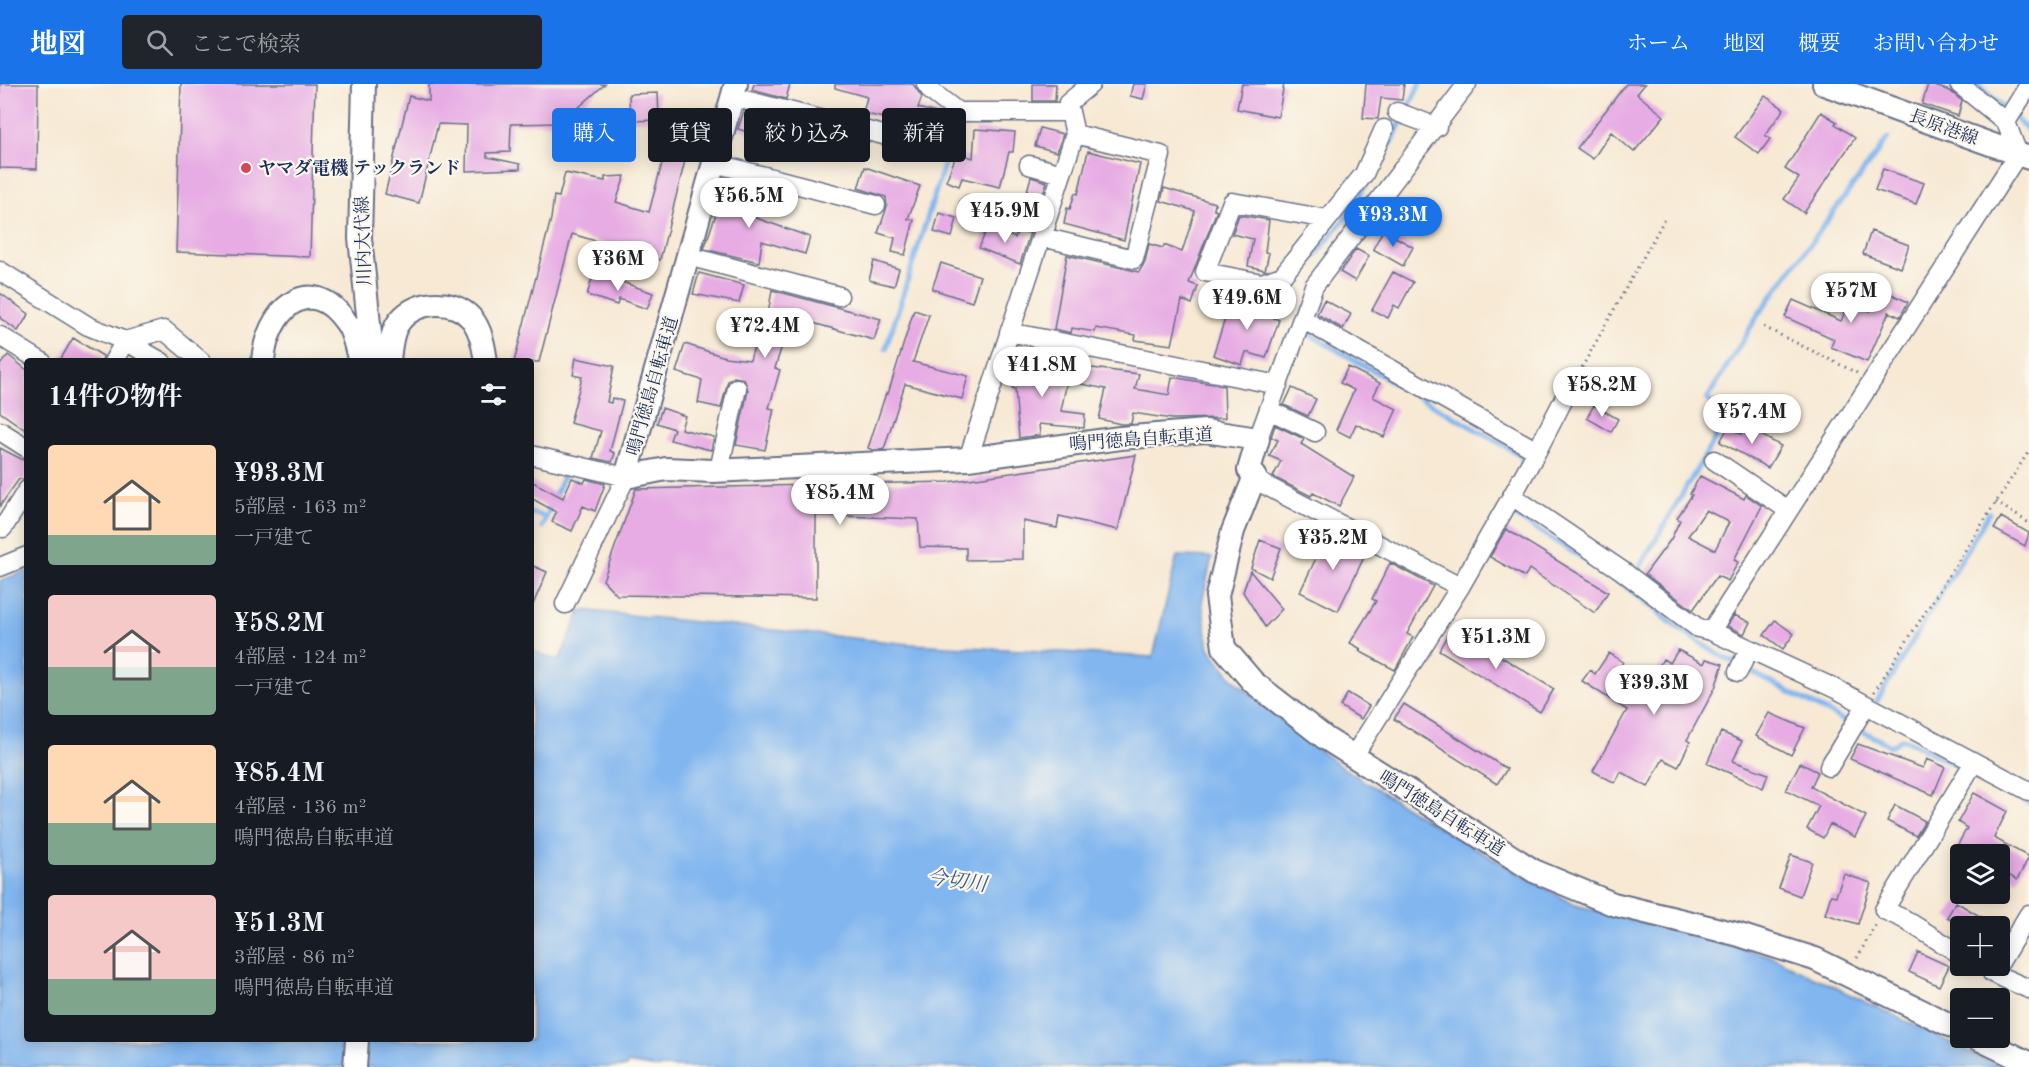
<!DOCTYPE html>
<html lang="ja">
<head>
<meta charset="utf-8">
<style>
	body { margin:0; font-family:"Old Standard TT","Noto Serif JP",serif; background:#20242c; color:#f1f3f6; height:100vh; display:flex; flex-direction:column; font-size:22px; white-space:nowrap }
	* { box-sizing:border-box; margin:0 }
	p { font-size:20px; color:#9ea1a6 }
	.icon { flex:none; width:33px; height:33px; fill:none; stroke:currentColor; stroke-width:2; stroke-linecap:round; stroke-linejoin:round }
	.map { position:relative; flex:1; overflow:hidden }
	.sheet { position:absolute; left:24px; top:274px; width:510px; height:684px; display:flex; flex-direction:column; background:#171b24; border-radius:6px; box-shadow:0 3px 15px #0003 }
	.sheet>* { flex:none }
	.banner { position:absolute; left:552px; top:24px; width:570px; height:54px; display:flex; gap:12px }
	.buttons { position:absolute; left:1950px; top:760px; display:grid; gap:12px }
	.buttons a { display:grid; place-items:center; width:60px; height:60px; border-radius:6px; background:#171b24; box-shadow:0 3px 15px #0003; font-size:30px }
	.price { position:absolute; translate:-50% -51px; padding:0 14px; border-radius:21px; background:#fff; color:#222; font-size:20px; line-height:39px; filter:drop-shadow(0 2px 3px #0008) }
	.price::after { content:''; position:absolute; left:50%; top:36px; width:18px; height:14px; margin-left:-9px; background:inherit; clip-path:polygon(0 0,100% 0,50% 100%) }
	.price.selected { background:#1a73e8; color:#fff }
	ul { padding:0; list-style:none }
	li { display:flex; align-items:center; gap:18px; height:150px; padding:0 24px }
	li span { display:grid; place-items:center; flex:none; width:168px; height:120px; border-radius:6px; color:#555 }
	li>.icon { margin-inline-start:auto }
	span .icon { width:72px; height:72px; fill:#fffc; stroke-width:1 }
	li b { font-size:26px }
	h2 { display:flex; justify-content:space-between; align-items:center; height:72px; padding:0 24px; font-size:26px }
	.pill { padding:0 21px; border-radius:6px; background:#171b24; box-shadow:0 3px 15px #0003; font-size:21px; line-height:54px }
	.pill.selected { background:#1a73e8; color:#fff }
	header { display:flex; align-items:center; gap:36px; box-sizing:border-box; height:84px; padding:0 30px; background:#1a73e8; color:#fff }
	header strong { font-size:28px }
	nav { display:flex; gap:33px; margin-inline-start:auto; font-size:21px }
	.search { width:420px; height:54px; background:#20242c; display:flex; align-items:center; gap:15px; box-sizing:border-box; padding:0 21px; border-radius:6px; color:#9ea1a6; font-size:22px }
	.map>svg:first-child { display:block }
</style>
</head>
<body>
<header>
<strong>地図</strong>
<div class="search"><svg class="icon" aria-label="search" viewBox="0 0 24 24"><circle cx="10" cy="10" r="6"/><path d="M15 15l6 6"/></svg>ここで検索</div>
<nav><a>ホーム</a><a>地図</a><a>概要</a><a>お問い合わせ</a></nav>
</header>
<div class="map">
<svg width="2029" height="983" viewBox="0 0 2029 983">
	<rect width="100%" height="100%" fill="#fbf7ec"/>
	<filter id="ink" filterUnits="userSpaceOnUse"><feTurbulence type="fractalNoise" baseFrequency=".0167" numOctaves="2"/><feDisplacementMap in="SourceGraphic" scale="12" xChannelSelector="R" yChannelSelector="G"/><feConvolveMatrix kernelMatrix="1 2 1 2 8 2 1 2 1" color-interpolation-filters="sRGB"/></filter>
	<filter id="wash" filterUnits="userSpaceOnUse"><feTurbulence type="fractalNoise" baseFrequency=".008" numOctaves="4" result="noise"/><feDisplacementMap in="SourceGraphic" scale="24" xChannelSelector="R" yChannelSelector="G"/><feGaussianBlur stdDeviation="1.35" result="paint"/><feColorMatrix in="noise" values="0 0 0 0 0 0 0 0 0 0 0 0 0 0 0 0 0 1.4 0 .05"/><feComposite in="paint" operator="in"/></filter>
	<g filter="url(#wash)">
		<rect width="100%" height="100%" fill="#f7e9d4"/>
		<!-- water -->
		<path fill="#81b6ef" stroke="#4e72a6" stroke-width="1.5" d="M1177,472L1212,473L1202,518L1209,564L1233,595L1290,644L1340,682L1436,742L1575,821L1768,871L2001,983H653L627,979L626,983H0V497L27,486V956H531V566L559,577L581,526L910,560L1153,573Z"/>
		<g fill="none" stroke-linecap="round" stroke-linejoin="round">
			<!-- stream -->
			<path stroke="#81b6ef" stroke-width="5" d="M1977,0L2029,47
				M1305,184L1342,138L1383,75L1420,0
				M1309,250L1524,373L1522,376
				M886,264L959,34
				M1507,427L1619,497L1679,545L1718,570L1891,662L1901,655L1911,658L2029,719
				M531,429L546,433
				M542,443L563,393
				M1635,491L1728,332L1707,315L1758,231L1888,54
				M1877,617L1989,429"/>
		</g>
		<g id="blocks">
			<!-- building -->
			<path fill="#e7ace4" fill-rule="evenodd" d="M0,0H38L37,85L0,84Z
				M181,0H315L310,173L176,168Z
				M429,0H605L561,39L511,40L510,68L487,69V73L520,80V85L466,87L467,41L438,40L419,119L385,110L409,12L429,17Z
				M754,0H790L786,15L752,6Z
				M835,0H913L922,13L918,24L943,31L950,36L945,54L911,44V41L863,29L867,13L835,4Z
				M1033,0H1056L1055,17H1033Z
				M1133,0H1147L1143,15L1130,12Z
				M1242,0H1284L1278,33L1237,25Z
				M1366,0H1404L1402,16L1381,14L1378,35L1363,34Z
				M1626,0H1645L1637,10L1664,32L1634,68L1611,48L1593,75L1577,64Z
				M1928,0L1950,7L1962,17L1958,32L1922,20Z
				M658,9L659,36L630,37L629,10Z
				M1765,12L1784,25L1765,51L1770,55L1759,70L1735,53Z
				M744,27L828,49L823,69L796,62L795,68L771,65L751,59L754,50L738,45Z
				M1821,28L1837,38L1835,40L1855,54L1804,129L1784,115L1799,94L1785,85Z
				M661,29L709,40L704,57L691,53L660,176L572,150L539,278H514L551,135L554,112L559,113L565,89L605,97V93L625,92L616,118L649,128L671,46L657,42Z
				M1040,44L1063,50L1057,68L1035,62Z
				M612,45L613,64L564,66L563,47Z
				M975,45L1015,48L1013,68H1009L1000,103L962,94L959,102L946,97L957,69L973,74Z
				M1088,67L1140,80L1124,156L1064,140L1067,124L1070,125L1075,109L1078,110Z
				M865,83L920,102L908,135L914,136L905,171L892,168L895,154L878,149L887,123L886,113L858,104Z
				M1883,85L1924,99L1916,120L1875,106Z
				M1031,93L1047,98L1037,128L1022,124Z
				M738,99L766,109L756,134L810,153L805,170L762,157L759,178L704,165L719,121L728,124Z
				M1164,104L1215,119L1214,126H1217L1189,199L1198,202L1192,220L1182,216L1172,261L1135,256L1136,251L1096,244L1095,248L1072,244L1071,249L1054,245L1067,171L1139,188L1145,178L1149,160L1163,164L1164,161L1182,168L1195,127L1161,117Z
				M939,129L957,134L952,153L934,148Z
				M1239,131L1269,136L1265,168L1269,169L1265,186L1248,182L1253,155L1232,150Z
				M988,142L1015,154L1018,146L1030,149L1020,180L979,164Z
				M1383,146L1413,163L1403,182L1373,165Z
				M1871,147L1909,161L1901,184L1863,170Z
				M1356,165L1369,172L1355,197L1340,188Z
				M874,177L899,185L894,202L869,196Z
				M941,179L980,192L972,218L932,205Z
				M594,188L653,209L647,225L619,215L617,221L587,211Z
				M1393,188L1413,198L1399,224L1394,221L1388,234L1372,226Z
				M699,189L744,201L739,219L693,210Z
				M1881,205L1908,218L1900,233L1889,228L1867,278L1831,263L1834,255L1785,233L1793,216L1841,237L1850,217L1870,227Z
				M772,206L881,235L874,256L791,233L775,284L780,286L769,324L774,325L765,366L736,361L748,306L744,295L734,293L728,297L721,324L698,319L702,296L676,288L685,260L725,273L750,276L758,250L732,242L737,229L761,237L762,235L767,236Z
				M0,209L29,230L18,247L0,234Z
				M1253,212L1278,222L1274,234L1279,236L1266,274L1246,268L1242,281L1213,271L1230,220L1247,225Z
				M1324,216L1351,230L1343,245L1317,230Z
				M914,226L929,231L913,278L968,292L962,315L905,300L884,365L873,366L868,364L886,309L888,310Z
				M73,254L103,272L102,278H59Z
				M8,271L27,286V347L0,328V281Z
				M576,274L614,282L607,318L611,319L612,314L623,317L610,367L615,369L612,378L593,374L601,347L570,339L582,293L573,291Z
				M1018,274L1069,287L1061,327L1085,330L1084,344L1039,340L1040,351L1019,354L1015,305L1012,304Z
				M1084,283L1139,290L1135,305L1169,311L1172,293L1224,302L1225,334L1172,335L1133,329L1131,340H1121L1099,335L1106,305L1081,300Z
				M1348,283L1380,299L1373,313L1397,325L1384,353L1356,340L1350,353L1336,346L1354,306L1340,299Z
				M1292,304L1316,315L1308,332L1284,321Z
				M1594,321L1618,335L1611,348L1587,334Z
				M662,324L685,332L681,345L714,353L711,366L670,356L674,345L657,339Z
				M1275,341L1304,355L1301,360L1354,393L1339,422L1313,409L1311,412L1273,393L1281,377L1269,372L1278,356L1271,353Z
				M1745,342L1781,362L1768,384L1720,358L1728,343L1741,350Z
				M0,364L27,378V389L24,396L19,395L0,422Z
				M1136,371L1118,446L1059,432L1057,444L1023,437V475L966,476V464L920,463L918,435L816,431V514L617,511L603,496L636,405L948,398Z
				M1700,392L1744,415L1746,411L1762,422L1734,476L1738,478L1728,497L1717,492L1693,526L1645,490L1671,455L1680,436L1677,434L1692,411L1690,410ZM1706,426L1729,438L1715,466L1688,452Z
				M572,394L584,399L586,395L605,400L595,427L583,422L572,447L552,438L556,428L531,414V397L563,414Z
				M2001,433L2029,449L2025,462L1994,445Z
				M1506,445L1608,508L1595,529L1529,485L1525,493L1490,473Z
				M1329,447L1367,467L1338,527L1300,508Z
				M1260,456L1281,464L1270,494L1251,484Z
				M1390,479L1433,502L1407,550L1413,553L1395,586L1359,567L1361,565L1350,559L1376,517L1372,515Z
				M531,481L547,488L531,525Z
				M1250,487L1282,525L1265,543L1243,508Z
				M1734,531L1750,538L1744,550L1727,542Z
				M1775,536L1794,550L1783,565L1764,551Z
				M1452,543L1554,605L1540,628L1439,566Z
				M1678,566L1704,580L1706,575L1723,580L1715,604L1687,656L1690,658L1678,683L1663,675L1648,703L1621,688L1615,699L1593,687L1627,626L1582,597L1590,586L1595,590L1609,569L1623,578L1611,597L1616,600L1613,604L1640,616L1663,575L1670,579Z
				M1348,609L1369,622L1361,635L1340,622Z
				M1404,620L1507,685L1497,700L1394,635Z
				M1769,629L1805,644L1791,671L1756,652Z
				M1721,648L1742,657L1733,677L1768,690L1763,704L1707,679Z
				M1858,660L1923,684L1927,675L1945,683L1933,711L1850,675Z
				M1800,679L1818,688L1811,703L1866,732L1855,753L1830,740L1823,754L1807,745L1819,722L1786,706Z
				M1974,709L2007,727L1994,754L2029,773L2017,796L2000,786V771H1952L1967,744L1958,738Z
				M1895,721L1925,737L1916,752L1887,737Z
				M1791,771L1812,778L1800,812L1779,804Z
				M1844,790L1871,799L1858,840L1825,830L1831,811L1836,812Z
				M1956,818L1998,843H1964L1947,833Z
				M1918,868L1949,882L1939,902L1909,888Z"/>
		</g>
	</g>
	<g filter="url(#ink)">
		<use href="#blocks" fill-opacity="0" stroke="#687087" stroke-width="1.5"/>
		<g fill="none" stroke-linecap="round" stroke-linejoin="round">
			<!-- minor casing -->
			<g stroke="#687087" stroke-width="21">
				<path id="minor" d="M926,0L932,8L958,28H1070
					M733,13L899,55
					M1397,28L1437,43
					M2006,38L2029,1
					M714,79L876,121
					M1029,81L1062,90
					M969,121L1046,142
					M1327,135L1232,118L1205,188L1262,199L1282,192L1364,90L1384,45
					M1042,153L1134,175L1161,71L1075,50
					M688,172L839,212
					M0,187L88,242L125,257L162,278
					M1302,235L1537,367L1512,412
					M1009,248L1278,301
					M0,252L42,278
					M113,278L125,257L164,246L202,278
					M1269,326L1315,348
					M0,347L27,364
					M1258,355L1314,202L1467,0
					M1537,367L1567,309
					M531,371L626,393L565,520
					M968,375L1075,50L1068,19L1091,0
					M1714,376L1788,426
					M719,386L737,304
					M1255,392L1261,399L1460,503L1512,412L1621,486L1698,544L1711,547L1838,606L2029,707
					M0,442L3,444L27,406
					M0,483L27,472
					M1711,547L2018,70L2006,38L1959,0
					M1738,588L1749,565
					M1353,673L1460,503
					M1829,683L1866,621
					M1960,870L1904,835L1884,826L1974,678
					M2000,878L2029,830
					M1997,882L1992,889L2029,905"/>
			</g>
			<!-- major casing -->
			<g stroke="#687087" stroke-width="26">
				<path id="major" d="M364,0L360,154L373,278
					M736,0L626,393L666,385L713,387L968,375L1120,354L1205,347L1258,355L1249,386L1255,392L1233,447L1217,512L1224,564L1253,598L1325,654L1534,787L1613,820L1736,850L1815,875L1960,946
					M1824,0L2029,74
					M263,278C266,228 309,185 346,238C354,248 356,265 360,278
					M389,278C390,266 391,251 397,241C412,216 452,213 471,234C481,245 484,263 486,278
					M1977,954L2029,979
					M355,983L357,956"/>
			</g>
			<!-- path -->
			<path stroke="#687087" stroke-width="3" stroke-dasharray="1.5 4.5" stroke-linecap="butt" d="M1764,243L1857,289
				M1576,294L1664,136
				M1996,418L2029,439
				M1874,608L2029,367
				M1857,874L1876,840"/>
			<!-- minor -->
			<use href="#minor" stroke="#fff" stroke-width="18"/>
			<!-- major -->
			<use href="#major" stroke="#fff" stroke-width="22"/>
		</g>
	</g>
	<!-- markers -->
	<circle fill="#d1495b" stroke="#fbf7ec" stroke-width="2" cx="246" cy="84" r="6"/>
	<g text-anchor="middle" stroke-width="4.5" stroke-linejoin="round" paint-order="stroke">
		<!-- street labels -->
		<g font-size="18" fill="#1b2f5e" stroke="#fbf7ec">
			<text transform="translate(1944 43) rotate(20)" y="6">長原港線</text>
			<text transform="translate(363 157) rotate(-92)" y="6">川内大代線</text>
			<text transform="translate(652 302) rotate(-74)" y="6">鳴門徳島自転車道</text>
			<text transform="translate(1141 355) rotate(-4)" y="6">鳴門徳島自転車道</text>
			<text transform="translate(1442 729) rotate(32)" y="6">鳴門徳島自転車道</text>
		</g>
		<!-- poi labels -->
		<g font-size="18" font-weight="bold" fill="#1b2f5e" stroke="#fbf7ec" text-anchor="start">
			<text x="258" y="90">ヤマダ電機 テックランド</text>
		</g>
		<!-- water labels -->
		<g font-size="20" font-style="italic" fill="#3a588a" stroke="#fbf7ec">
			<text transform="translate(957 796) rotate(8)" y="7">今切川</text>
		</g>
	</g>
</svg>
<div class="buttons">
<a><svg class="icon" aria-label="layers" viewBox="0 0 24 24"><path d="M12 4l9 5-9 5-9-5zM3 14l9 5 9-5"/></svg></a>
<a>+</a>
<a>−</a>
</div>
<b class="price" style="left:749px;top:145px">¥56.5M</b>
<b class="price" style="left:1005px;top:160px">¥45.9M</b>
<b class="price selected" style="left:1393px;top:164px">¥93.3M</b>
<b class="price" style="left:618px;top:208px">¥36M</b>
<b class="price" style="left:1851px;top:240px">¥57M</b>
<b class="price" style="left:1247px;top:247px">¥49.6M</b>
<b class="price" style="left:765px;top:275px">¥72.4M</b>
<b class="price" style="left:1042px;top:314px">¥41.8M</b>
<b class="price" style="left:1602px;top:334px">¥58.2M</b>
<b class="price" style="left:1752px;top:361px">¥57.4M</b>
<b class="price" style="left:840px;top:442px">¥85.4M</b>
<b class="price" style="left:1333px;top:487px">¥35.2M</b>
<b class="price" style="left:1496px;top:586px">¥51.3M</b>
<b class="price" style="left:1654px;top:632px">¥39.3M</b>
<div class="banner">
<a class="pill selected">購入</a>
<a class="pill">賃貸</a>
<a class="pill">絞り込み</a>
<a class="pill">新着</a>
</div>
<section class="sheet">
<h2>14件の物件<svg class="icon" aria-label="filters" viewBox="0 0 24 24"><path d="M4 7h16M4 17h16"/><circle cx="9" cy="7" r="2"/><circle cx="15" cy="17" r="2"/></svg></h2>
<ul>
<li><span style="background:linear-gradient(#ffd9b3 75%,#7fa58c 0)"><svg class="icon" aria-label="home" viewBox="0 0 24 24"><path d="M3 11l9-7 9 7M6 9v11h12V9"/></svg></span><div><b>¥93.3M</b><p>5部屋 · 163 m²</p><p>一戸建て</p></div></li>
<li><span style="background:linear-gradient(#f6c9c9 60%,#7fa58c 0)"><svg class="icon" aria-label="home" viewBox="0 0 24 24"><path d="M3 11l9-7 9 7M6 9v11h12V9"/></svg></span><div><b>¥58.2M</b><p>4部屋 · 124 m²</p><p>一戸建て</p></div></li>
<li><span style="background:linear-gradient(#ffd9b3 65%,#7fa58c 0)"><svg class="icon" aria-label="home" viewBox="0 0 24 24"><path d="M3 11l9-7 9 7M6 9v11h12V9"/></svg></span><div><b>¥85.4M</b><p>4部屋 · 136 m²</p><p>鳴門徳島自転車道</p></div></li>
<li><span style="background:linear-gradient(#f6c9c9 70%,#7fa58c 0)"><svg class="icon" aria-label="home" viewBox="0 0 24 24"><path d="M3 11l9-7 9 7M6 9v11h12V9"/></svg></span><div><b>¥51.3M</b><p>3部屋 · 86 m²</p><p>鳴門徳島自転車道</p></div></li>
</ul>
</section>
</div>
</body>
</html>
